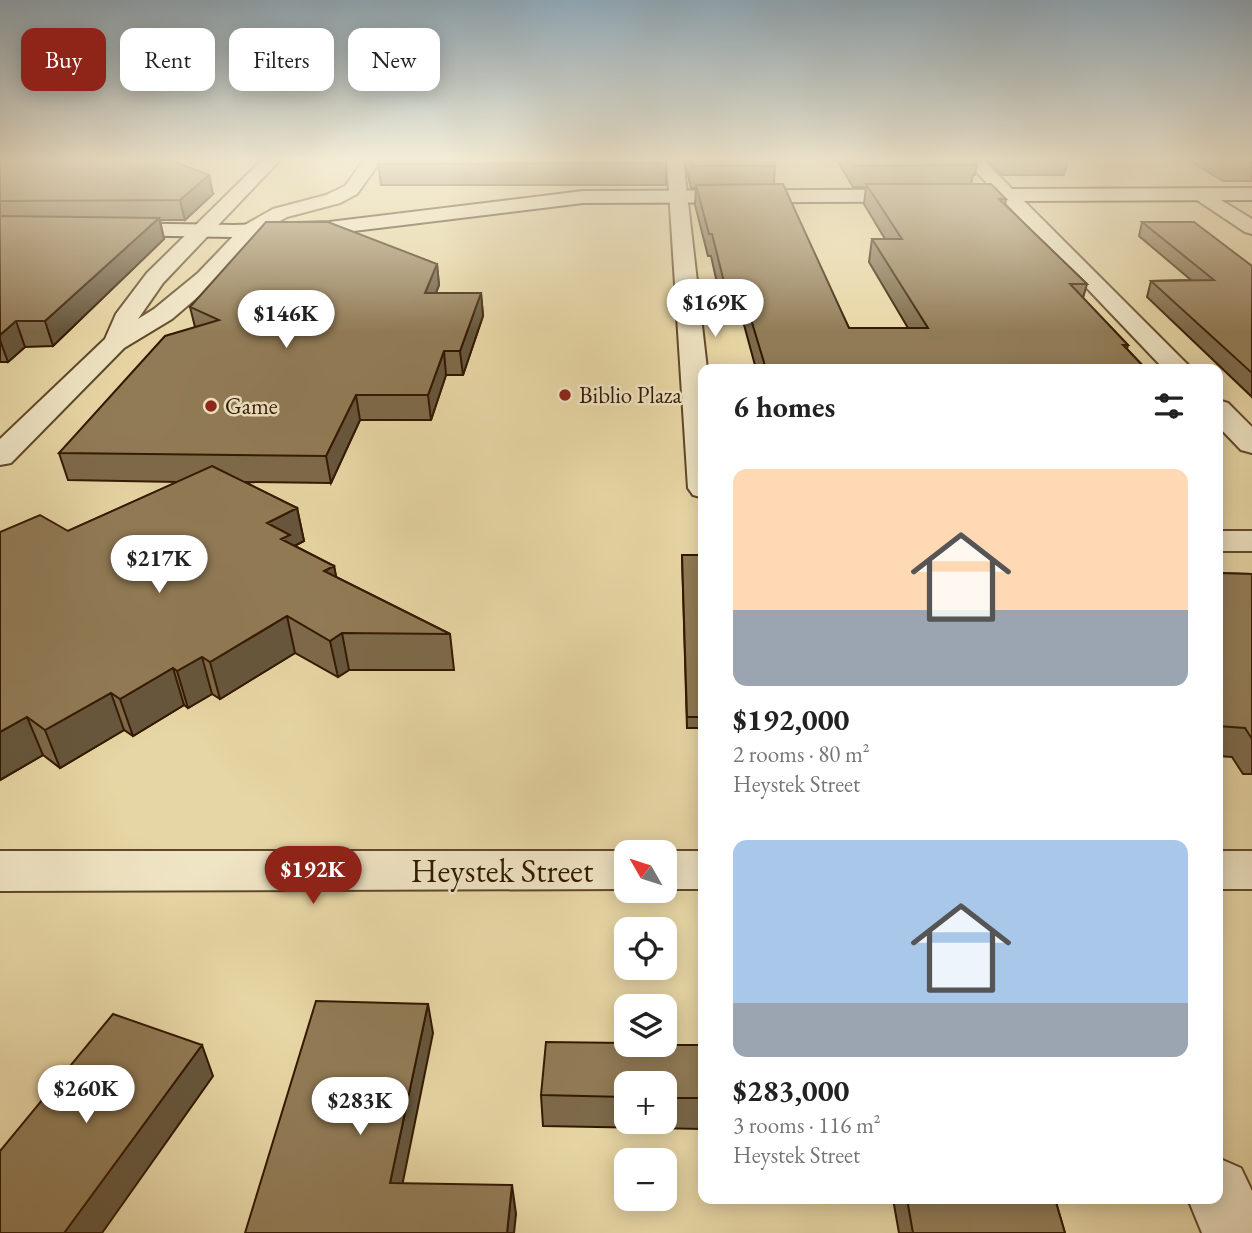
<!DOCTYPE html>
<html lang="en">
<head>
<meta charset="utf-8">
<style>
	body { margin:0; font-family:"EB Garamond",serif; background:#f6f6f6; color:#222; height:100vh; display:flex; flex-direction:column; font-size:26px; white-space:nowrap }
	* { box-sizing:border-box; margin:0 }
	p { font-size:23px; color:#767676 }
	.icon { flex:none; width:38px; height:38px; fill:none; stroke:currentColor; stroke-width:2; stroke-linecap:round; stroke-linejoin:round }
	.map { position:relative; flex:1; overflow:hidden }
	.side { position:absolute; left:698px; top:364px; width:525px; height:840px; display:flex; flex-direction:column; background:#fff; border-radius:14px; box-shadow:0 4px 18px #0003 }
	.side>* { flex:none }
	.guide { position:absolute; left:21px; top:28px; width:572px; height:63px; display:flex; gap:14px }
	.needle { width:46px; rotate:309deg }
	.fabs { position:absolute; left:614px; top:840px; display:grid; gap:14px }
	.fabs a { display:grid; place-items:center; width:63px; height:63px; border-radius:14px; background:#fff; box-shadow:0 4px 18px #0003; font-size:35px }
	.price { position:absolute; translate:-50% -60px; padding:0 16px; border-radius:24px; background:#fff; color:#222; font-size:23px; line-height:46px; filter:drop-shadow(0 2px 4px #0008) }
	.price::after { content:''; position:absolute; left:50%; top:42px; width:21px; height:16px; margin-left:-10px; background:inherit; clip-path:polygon(0 0,100% 0,50% 100%) }
	.price.on { background:#8f2418; color:#fff }
	ul { padding:0; list-style:none }
	li { display:grid; align-content:center; gap:14px; height:371px; padding:0 35px }
	li span { display:grid; place-items:center; height:217px; border-radius:14px; color:#555 }
	li>.icon { margin-inline-start:auto }
	span .icon { width:126px; height:126px; fill:#fffc; stroke-width:1 }
	li b { font-size:30px }
	h2 { display:flex; justify-content:space-between; align-items:center; height:84px; padding:0 35px; font-size:30px }
	.pill { padding:0 24px; border-radius:14px; background:#fff; box-shadow:0 4px 18px #0003; font-size:24px; line-height:63px }
	.pill.on { background:#8f2418; color:#fff }
	.map>svg:first-child { display:block }
</style>
</head>
<body>
<div class="map">
<svg width="1252" height="1233" viewBox="0 0 1252 1233">
	<rect width="100%" height="100%" fill="#e7d6a5"/>
	<filter id="stains"><feTurbulence type="fractalNoise" baseFrequency=".00286" numOctaves="4"/><feColorMatrix values="0 0 0 0 .2 0 0 0 0 .09 0 0 0 0 .02 0 0 0 .5 -.17"/></filter>
	<radialGradient id="worn" r=".72"><stop offset=".6" stop-color="#630" stop-opacity="0"/><stop offset="1" stop-color="#630" stop-opacity=".3"/></radialGradient>
	<g fill="none" stroke-linecap="round" stroke-linejoin="round">
		<!-- minor casing -->
		<g stroke="#604829" stroke-width="4">
			<path id="minor" d="M667,159H683L707,369H704V498L693,495L688,488Z
				M964,159H982L1192,369H1164Z
				M1201,188L1252,219V234L1245,232L1194,198L1192,194Z
				M1218,400L1228,403L1252,427V453L1241,450L1218,426Z
				M1218,531H1252V551H1218Z
				M0,851H626L631,852H626V889L0,891Z
				M665,851H704V889H665V852H660Z
				M1218,851H1252V889H1218Z
				M1218,1158L1241,1168L1252,1191V1233H1202L1188,1199H1218Z"/>
		</g>
		<!-- tertiary casing -->
		<g stroke="#604829" stroke-width="4">
			<path id="tertiary" d="M263,159H281L163,283L138,319L154,309L198,273L243,226L273,209L326,195L345,186L365,159H382L357,194L340,203L287,217L257,234L214,283L172,319L124,348L11,463L0,465V439L105,339L116,314L147,273Z"/>
		</g>
		<!-- secondary casing -->
		<g stroke="#331800" stroke-width="4">
			<path id="secondary" d="M1252,188V200L583,203L329,234L234,237L108,235L101,233L98,229L101,225L108,223L234,225L329,222L583,191Z"/>
		</g>
		<!-- minor -->
		<use href="#minor" fill="#efe4c4" fill-rule="evenodd"/>
		<!-- tertiary -->
		<use href="#tertiary" fill="#efe4c4" fill-rule="evenodd"/>
		<!-- secondary -->
		<use href="#secondary" fill="#efe4c4" fill-rule="evenodd"/>
	</g>
	<!-- wall -->
	<path fill="#7d6a4a" stroke="#331800" stroke-width="2" fill-rule="evenodd" d="M0,159L213,194L185,220H160L164,239L53,346L25,347L8,362H0Z
		M666,159V185H381L378,164Z
		M684,159H772L775,166L774,184L849,328H908L869,262L872,239H885L864,204L866,187H853L836,159H978L975,175H973L971,184L1006,199L1005,205L1087,284L1083,298L1128,345L1127,349L1146,369H756L740,310H723L711,256H708L695,205L696,188H691Z
		M986,159H1068L1064,175H1002Z
		M1187,159H1252V181H1223Z
		M1142,222L1252,266V397L1147,297L1151,281L1191,280L1139,236Z
		M437,264L439,285L436,293H481L483,316L463,375H446L431,420H360L331,483L245,482L297,508L304,541L295,546L334,566L336,577L450,634L454,670H349L338,677L295,653L220,699L212,694L188,708L184,705L133,736L124,730L60,768L43,755L0,780V532L68,531L178,482L68,480L59,453L195,327L190,307Z
		M682,555H704V728H687Z
		M1218,573L1252,574V774H1243L1232,757L1218,756Z
		M704,1045V1129L543,1126L541,1095ZM626,1083H665V1122H626Z
		M893,1199H1055L1065,1233H899Z"/>
	<!-- shaded-wall -->
	<path fill="#66563c" stroke="#331800" stroke-width="2" d="M209,175L213,194L185,220L180,200Z
		M159,218L164,239L53,346L45,321Z
		M437,264L439,285L427,315L425,293Z
		M481,293L483,316L463,375L460,351Z
		M16,321L25,347L8,362L0,340V335Z
		M444,351L446,375L431,420L428,395Z
		M356,395L360,420L331,483L326,456Z
		M297,508L304,541L292,547L297,569L267,523Z
		M334,566L341,601L324,571Z
		M287,616L295,653L220,699L210,662Z
		M342,633L349,670L338,677L330,641Z
		M202,657L212,694L188,708L177,671Z
		M173,668L184,705L133,736L120,699Z
		M111,693L124,730L60,768L45,730Z
		M27,717L43,755L0,780V732Z
		M428,1004L433,1033L397,1211L390,1183Z
		M202,1045L213,1076L102,1233H64Z
		M512,1185L516,1214L514,1233H507Z"/>
	<!-- building -->
	<path fill="#917b56" stroke="#331800" stroke-width="2" d="M0,159H167L209,175L180,200L0,201Z
		M381,159H666V163L378,164Z
		M690,159H772L775,166H692Z
		M851,159H972L975,162H972L975,165L855,166Z
		M783,184L849,328H928L872,239H902L866,184H991L1006,199H999L1087,284H1070L1128,345H1123L1146,369H766L741,286H725L712,234H709L696,185Z
		M0,216L159,218L45,321H16L0,335Z
		M266,222H328L437,264L425,293H481L460,351H444L428,395H356L326,456L59,453L165,336L219,320L190,307Z
		M1142,222H1194L1252,266V373L1151,281L1214,280Z
		M212,466L297,508L267,523L290,535L281,539L334,566L324,571L450,634L342,633L330,641L287,616L210,662L202,657L177,671L173,668L120,699L111,693L45,730L27,717L0,732V532L40,515L68,531Z
		M682,555H704V717H687Z
		M1218,573L1252,574V739L1245,728L1218,726Z
		M316,1001L428,1004L390,1183L512,1185L507,1233H245Z
		M113,1014L202,1045L64,1233H0V1151Z
		M546,1042L626,1043V1045H704V1098H665V1083H626V1097L541,1095Z
		M907,1199H1055L1065,1233H913Z"/>
	<!-- sky -->
	<linearGradient id="sky" x2="0" y2="1"><stop stop-color="#8fa8b7"/><stop offset="0.48" stop-color="#f4edd6"/><stop offset="1" stop-color="#f4edd6" stop-opacity="0"/></linearGradient>
	<rect width="1252" height="332" fill="url(#sky)"/>
	<!-- markers -->
	<g fill="#8f2418" stroke="#efe4c4" stroke-width="2.5">
		<circle cx="565" cy="395" r="7"/>
		<circle cx="211" cy="406" r="7"/>
	</g>
	<g text-anchor="middle" stroke-width="5" stroke-linejoin="round" paint-order="stroke">
		<!-- far-poi labels -->
		<g font-size="23" fill="#331800" stroke="#efe4c4" text-anchor="start">
			<text x="579" y="403">Biblio Plaza</text>
			<text x="225" y="414">Game</text>
		</g>
		<!-- near-street labels -->
		<g font-size="33" fill="#331800" stroke="#efe4c4">
			<text x="502" y="882">Heystek Street</text>
		</g>
	</g>
	<rect width="100%" height="100%" filter="url(#stains)"/>
	<rect width="100%" height="100%" fill="url(#worn)"/>
</svg>
<div class="fabs">
<a><svg class="needle" viewBox="-14 -14 28 28"><path d="M0-13l5 13h-10z" fill="#e53935"/><path d="M0 13l5-13h-10z" fill="#767676"/></svg></a>
<a><svg class="icon" aria-label="locate" viewBox="0 0 24 24"><circle cx="12" cy="12" r="6"/><path d="M12 2v4M12 18v4M2 12h4M18 12h4"/></svg></a>
<a><svg class="icon" aria-label="layers" viewBox="0 0 24 24"><path d="M12 4l9 5-9 5-9-5zM3 14l9 5 9-5"/></svg></a>
<a>+</a>
<a>−</a>
</div>
<b class="price" style="left:715px;top:339px">$169K</b>
<b class="price" style="left:286px;top:350px">$146K</b>
<b class="price" style="left:159px;top:595px">$217K</b>
<b class="price on" style="left:313px;top:906px">$192K</b>
<b class="price" style="left:86px;top:1125px">$260K</b>
<b class="price" style="left:360px;top:1137px">$283K</b>
<div class="guide">
<a class="pill on">Buy</a>
<a class="pill">Rent</a>
<a class="pill">Filters</a>
<a class="pill">New</a>
</div>
<section class="side">
<h2>6 homes<svg class="icon" aria-label="filters" viewBox="0 0 24 24"><path d="M4 7h16M4 17h16"/><circle cx="9" cy="7" r="2"/><circle cx="15" cy="17" r="2"/></svg></h2>
<ul>
<li><span style="background:linear-gradient(#ffd9b3 65%,#9aa5b1 0)"><svg class="icon" aria-label="home" viewBox="0 0 24 24"><path d="M3 11l9-7 9 7M6 9v11h12V9"/></svg></span><div><b>$192,000</b><p>2 rooms · 80 m²</p><p>Heystek Street</p></div></li>
<li><span style="background:linear-gradient(#a9c7e8 75%,#9aa5b1 0)"><svg class="icon" aria-label="home" viewBox="0 0 24 24"><path d="M3 11l9-7 9 7M6 9v11h12V9"/></svg></span><div><b>$283,000</b><p>3 rooms · 116 m²</p><p>Heystek Street</p></div></li>
</ul>
</section>
</div>
</body>
</html>
